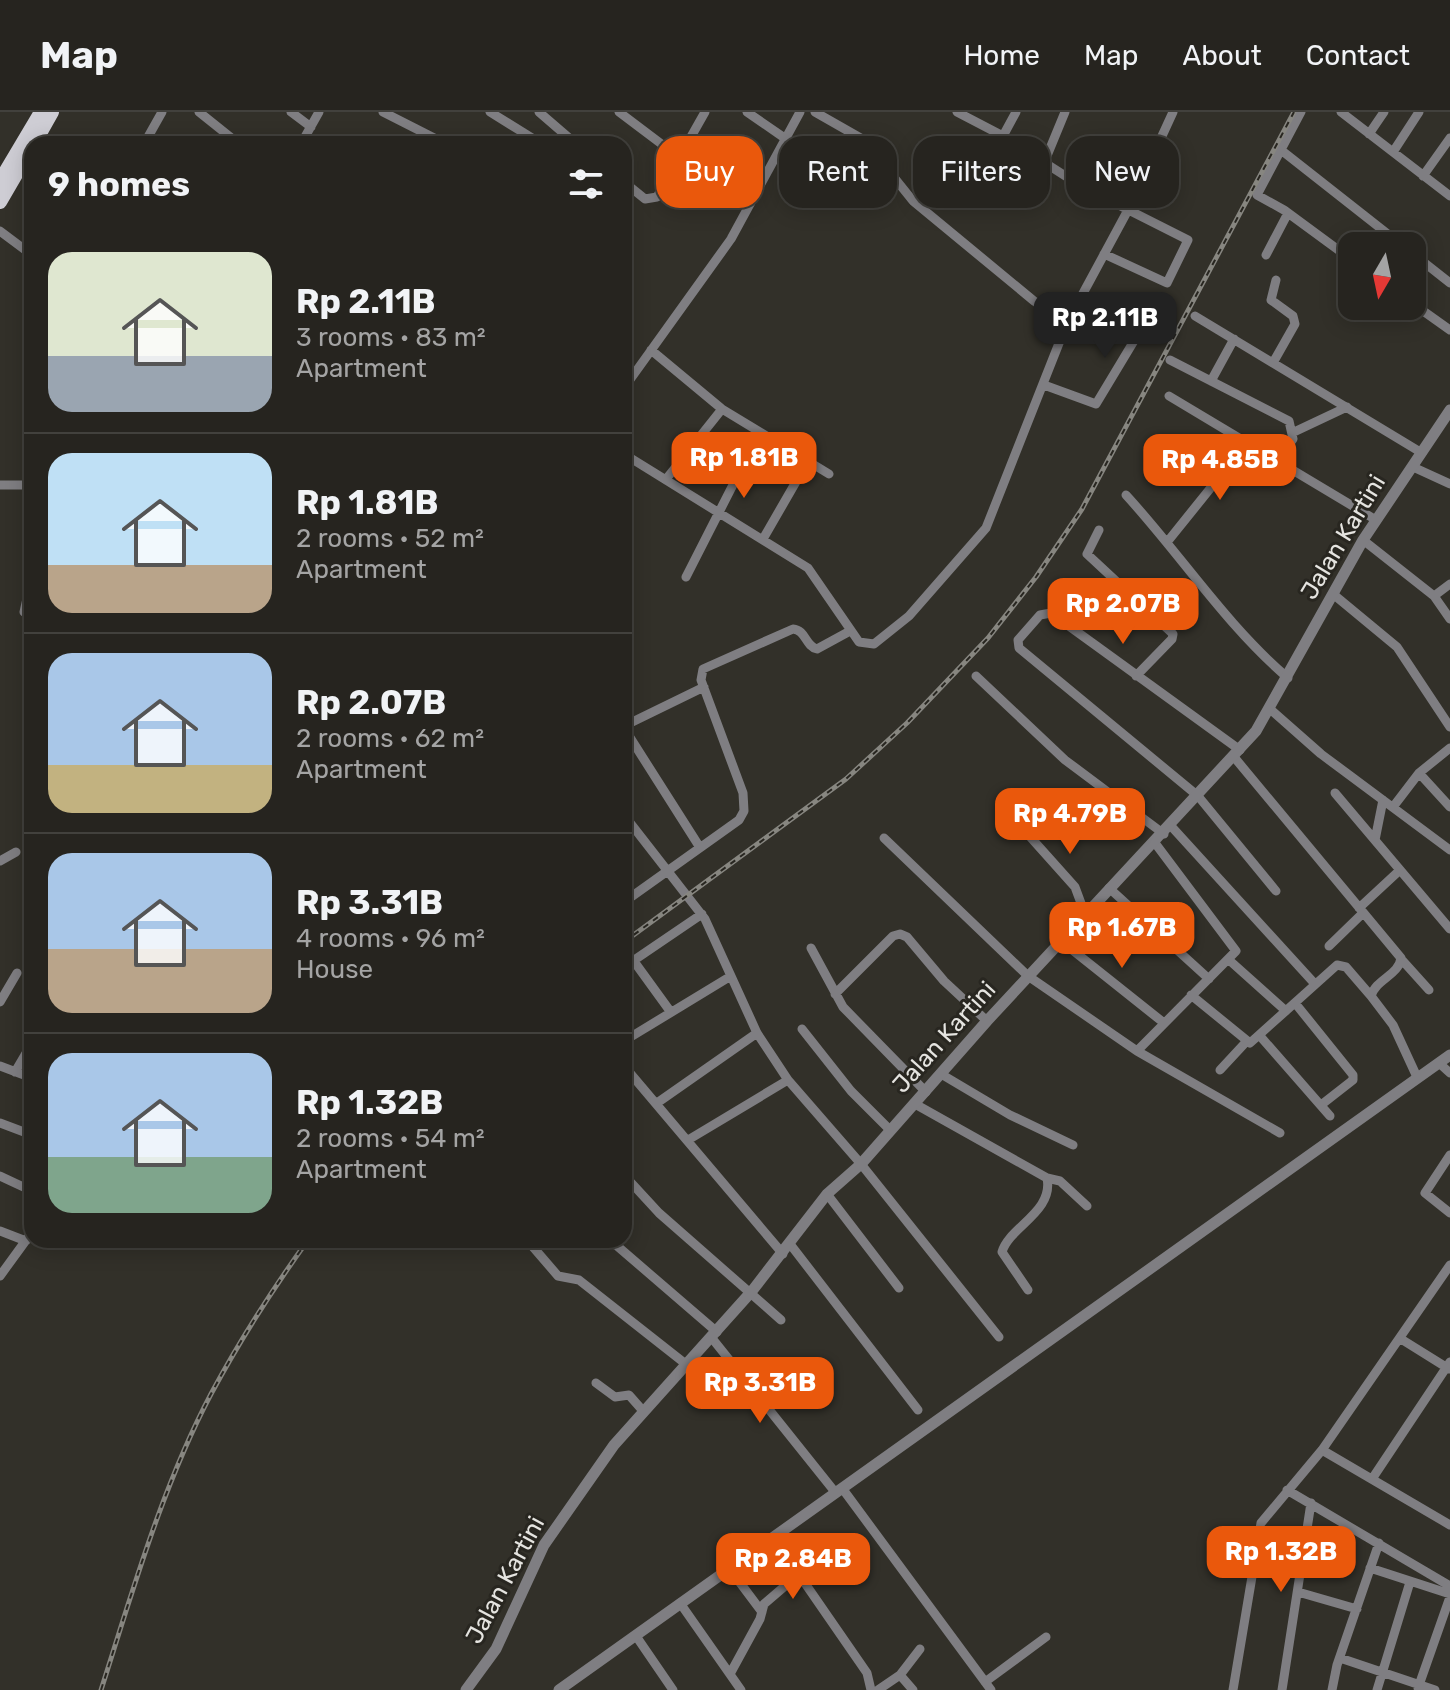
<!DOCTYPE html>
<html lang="en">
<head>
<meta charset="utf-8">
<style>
	body { margin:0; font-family:Rubik,sans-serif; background:#32302c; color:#f1f3f6; height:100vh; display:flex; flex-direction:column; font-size:30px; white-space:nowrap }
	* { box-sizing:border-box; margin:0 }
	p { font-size:26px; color:#a4a4a4 }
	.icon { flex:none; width:44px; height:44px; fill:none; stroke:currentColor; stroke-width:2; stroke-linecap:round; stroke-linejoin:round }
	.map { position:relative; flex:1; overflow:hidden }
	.side { position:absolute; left:24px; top:24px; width:608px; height:1112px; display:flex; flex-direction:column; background:#26241f; border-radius:24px; box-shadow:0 4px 20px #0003,0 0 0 2px #42413d }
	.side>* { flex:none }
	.top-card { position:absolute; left:656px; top:24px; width:674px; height:72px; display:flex; gap:16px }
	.needle { width:52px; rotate:189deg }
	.tools { position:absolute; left:1338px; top:120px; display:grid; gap:16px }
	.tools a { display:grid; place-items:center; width:88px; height:88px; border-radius:16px; background:#26241f; box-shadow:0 4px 20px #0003,0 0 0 2px #42413d; font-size:40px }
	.price { position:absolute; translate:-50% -68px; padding:0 18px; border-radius:16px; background:#ea580c; color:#fff; font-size:26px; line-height:52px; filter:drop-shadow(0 2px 4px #0008) }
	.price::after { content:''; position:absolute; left:50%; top:48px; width:24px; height:18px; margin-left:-12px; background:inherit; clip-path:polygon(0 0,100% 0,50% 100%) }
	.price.on { background:#222; color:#fff }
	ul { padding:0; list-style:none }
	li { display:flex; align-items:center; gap:24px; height:200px; padding:0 24px }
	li+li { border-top:2px solid #42413d }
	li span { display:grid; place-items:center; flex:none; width:224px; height:160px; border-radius:24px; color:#555 }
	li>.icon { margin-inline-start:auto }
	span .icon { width:96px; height:96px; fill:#fffc; stroke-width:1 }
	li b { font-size:34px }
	h2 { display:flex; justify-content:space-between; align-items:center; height:96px; padding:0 24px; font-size:34px }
	.chip { padding:0 28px; border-radius:24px; background:#26241f; box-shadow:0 4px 20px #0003,0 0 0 2px #42413d; font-size:28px; line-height:72px }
	.chip.on { background:#ea580c; color:#fff }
	header { display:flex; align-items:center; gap:48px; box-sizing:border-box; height:112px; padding:0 40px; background:#26241f; border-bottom:2px solid #42413d }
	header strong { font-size:38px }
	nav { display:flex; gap:44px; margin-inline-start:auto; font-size:28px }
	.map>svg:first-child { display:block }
</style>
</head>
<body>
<header>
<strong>Map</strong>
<nav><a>Home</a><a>Map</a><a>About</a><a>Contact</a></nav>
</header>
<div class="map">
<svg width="1450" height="1578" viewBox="0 0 1450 1578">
	<rect width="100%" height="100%" fill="#323029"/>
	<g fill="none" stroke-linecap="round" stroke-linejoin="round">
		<!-- minor -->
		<path stroke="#7f7e82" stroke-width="9" d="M199,0L239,32
			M291,0L311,15
			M383,0L446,32
			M490,0L537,29
			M539,0L576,32
			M619,0L680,46
			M747,0L786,27
			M815,0L864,28L913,89L1034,189L1067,211
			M957,0L1003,24L1081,74L1188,128L1167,171L1104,142
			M1301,0L1257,83L1284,98L1352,148
			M1341,0L1450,84
			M1369,22L1384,0
			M1003,24L1016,0
			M144,32L162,0
			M301,32L319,0
			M1281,38L1403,134
			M1393,40L1419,0
			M1044,51L1065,0
			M1423,64L1450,26
			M624,70L645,87L657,85L705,0
			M0,119L32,143
			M1412,141L1450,171
			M1266,143L1288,101
			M1077,191L1142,220
			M1412,191L1450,218
			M1195,204L1422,341
			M651,238L722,297L829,362
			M1170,248L1289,309L1293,327L1276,350
			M1274,249L1295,212L1293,204L1271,188L1276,168
			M1211,269L1234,227
			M1044,273L1096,292L1155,194
			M624,276L731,127L800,0
			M1169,284L1376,408
			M1294,320L1347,295
			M624,342L808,456L859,530L874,532L909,504L986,416L1067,211L1128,98L1173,0
			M1413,355L1450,372
			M667,366L722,297
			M0,373H32
			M1126,383C1181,443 1226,513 1288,566
			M1099,418L1087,442L1173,522L1172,527L1136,564
			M763,427L808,349
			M1363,428L1434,484L1450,507
			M1168,429L1246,332
			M686,465L739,361L690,332
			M1333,482L1397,535L1450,615
			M1434,484L1450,472
			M24,500L32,464
			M976,564L1065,648L1164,722
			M1271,598L1321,642L1450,738
			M624,614L704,575
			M624,616L699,734
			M1240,638L1051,501L1040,503L1018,528L1019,536L1198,684L1276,779
			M1234,645L1401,846C1399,863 1376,867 1371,884L1393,913L1417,965
			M1419,661L1450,695
			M1335,681L1450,817
			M1393,695L1419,661L1450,636
			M624,703L705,807L757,921L788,968L861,1052L999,1225
			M1016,709L1075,775L1085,802
			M1171,714L1315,872
			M884,726L1028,864L1137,939L1280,1021
			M1375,728L1383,688
			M0,749L16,740
			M1109,776L1209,867
			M624,790L739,708L744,699L743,681L701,568L703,557L793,517C806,518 805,534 817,537L850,519
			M1359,796L1400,758
			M1061,829L1164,911
			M1329,834L1363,801
			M811,836L843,895L926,980
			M633,848L670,899
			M1229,848L1286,899
			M1402,848L1429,878
			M624,855L702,802
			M835,882L893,824L900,822L907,825L944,869L987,909
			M1191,883L1250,931L1337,853L1346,855L1371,884
			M0,890L17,861
			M1295,891L1353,963V968L1321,993
			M802,917L851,979L890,1018
			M1260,924L1330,1004
			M624,929L731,864
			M1137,939L1236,839L1155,731
			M1439,951L1450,961
			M0,954L32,966
			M624,954L783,1142
			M1220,958L1246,930
			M15,960L32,931
			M941,962L1010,1003L1073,1033
			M657,991L757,921
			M915,992L1047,1066C1054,1100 1009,1115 1002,1140L1028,1178
			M0,1011L32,1023
			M688,1028L788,968
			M1450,1043L1425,1081L1450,1101
			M624,1063L659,1101L781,1208
			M0,1064L32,1079
			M1047,1066L1060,1069L1087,1094
			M827,1082L899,1176
			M0,1119L26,1129
			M527,1128L558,1164L579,1168L687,1253
			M588,1128L616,1133L717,1220
			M790,1132L918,1298
			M0,1164L32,1120
			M711,1225L835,1380
			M1401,1227L1449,1257
			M596,1271L615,1285L629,1283L644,1300
			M1322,1338L1450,1413
			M1372,1367L1450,1250
			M842,1376L991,1578
			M1287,1378L1450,1474
			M773,1425L867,1561L871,1578
			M729,1456L762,1500
			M1370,1456L1450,1482
			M1298,1480L1357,1497
			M680,1491L741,1578
			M636,1524L673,1578
			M1340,1546L1435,1578
			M730,1562L760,1507L764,1492L799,1462
			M900,1563L913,1578
			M985,1570L1046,1525
			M1418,1576L1450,1485
			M878,1578L900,1563L920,1537
			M1233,1578L1261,1411L1322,1338L1450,1153
			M1282,1578L1311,1391
			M1332,1578L1337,1553L1379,1431
			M1377,1578L1410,1470"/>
		<!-- tertiary -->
		<path stroke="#7f7e82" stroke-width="11" d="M466,1578L496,1537L544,1433L614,1333L752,1179L827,1082L861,1052L987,909L1256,619L1363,428L1450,298
			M559,1578L1450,943"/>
		<!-- primary -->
		<path stroke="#cecdd4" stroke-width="14" d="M34,32L52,0
			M0,69L41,0
			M0,90L32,35"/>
		<!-- rail casing -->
		<g stroke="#878680" stroke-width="5">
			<path id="rail" d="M624,830L846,667L907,611L988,526L1036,465L1082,397L1294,0
				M101,1578C133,1478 162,1375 211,1282C240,1228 272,1178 308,1128"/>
		</g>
		<!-- rail -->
		<use href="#rail" stroke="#282620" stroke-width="2" stroke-dasharray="6" stroke-linecap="butt"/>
	</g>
	<g text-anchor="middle" stroke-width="6" stroke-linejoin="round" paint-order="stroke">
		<!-- street labels -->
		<g font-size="24" fill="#e5e4e0" stroke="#282620">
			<text transform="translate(1343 425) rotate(-59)" y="8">Jalan Kartini</text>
			<text transform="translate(944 925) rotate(-48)" y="8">Jalan Kartini</text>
			<text transform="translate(505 1468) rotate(-62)" y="8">Jalan Kartini</text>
		</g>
	</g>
</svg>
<div class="tools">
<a><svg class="needle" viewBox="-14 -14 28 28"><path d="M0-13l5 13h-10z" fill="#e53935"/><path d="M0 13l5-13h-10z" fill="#a4a4a4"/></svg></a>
</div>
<b class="price on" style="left:1105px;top:248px">Rp 2.11B</b>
<b class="price" style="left:744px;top:388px">Rp 1.81B</b>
<b class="price" style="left:1220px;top:390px">Rp 4.85B</b>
<b class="price" style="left:1123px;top:534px">Rp 2.07B</b>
<b class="price" style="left:1070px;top:744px">Rp 4.79B</b>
<b class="price" style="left:1122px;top:858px">Rp 1.67B</b>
<b class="price" style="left:760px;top:1313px">Rp 3.31B</b>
<b class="price" style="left:1281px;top:1482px">Rp 1.32B</b>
<b class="price" style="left:793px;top:1489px">Rp 2.84B</b>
<div class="top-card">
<a class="chip on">Buy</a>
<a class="chip">Rent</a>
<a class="chip">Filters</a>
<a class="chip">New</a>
</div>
<section class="side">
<h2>9 homes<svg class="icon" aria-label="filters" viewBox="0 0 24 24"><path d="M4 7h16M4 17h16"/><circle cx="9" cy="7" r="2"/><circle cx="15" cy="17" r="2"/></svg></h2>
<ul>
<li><span style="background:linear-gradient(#dfe7d0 65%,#9aa5b1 0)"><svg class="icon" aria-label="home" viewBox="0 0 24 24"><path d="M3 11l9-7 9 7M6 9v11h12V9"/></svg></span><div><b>Rp 2.11B</b><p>3 rooms · 83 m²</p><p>Apartment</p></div></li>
<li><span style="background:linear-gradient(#bfe0f5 70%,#b9a48a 0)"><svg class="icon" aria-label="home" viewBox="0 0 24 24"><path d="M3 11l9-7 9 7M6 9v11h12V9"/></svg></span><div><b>Rp 1.81B</b><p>2 rooms · 52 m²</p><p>Apartment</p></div></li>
<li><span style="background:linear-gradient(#a9c7e8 70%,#c2b280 0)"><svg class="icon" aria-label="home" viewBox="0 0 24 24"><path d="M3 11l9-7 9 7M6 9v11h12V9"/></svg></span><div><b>Rp 2.07B</b><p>2 rooms · 62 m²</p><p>Apartment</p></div></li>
<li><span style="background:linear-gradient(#a9c7e8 60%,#b9a48a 0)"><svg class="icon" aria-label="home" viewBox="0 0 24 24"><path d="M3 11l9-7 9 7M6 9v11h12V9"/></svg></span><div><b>Rp 3.31B</b><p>4 rooms · 96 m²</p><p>House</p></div></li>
<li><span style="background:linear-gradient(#a9c7e8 65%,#7fa58c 0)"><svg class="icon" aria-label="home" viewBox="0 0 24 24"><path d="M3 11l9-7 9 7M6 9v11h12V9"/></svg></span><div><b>Rp 1.32B</b><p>2 rooms · 54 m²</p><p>Apartment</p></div></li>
</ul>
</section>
</div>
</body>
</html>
